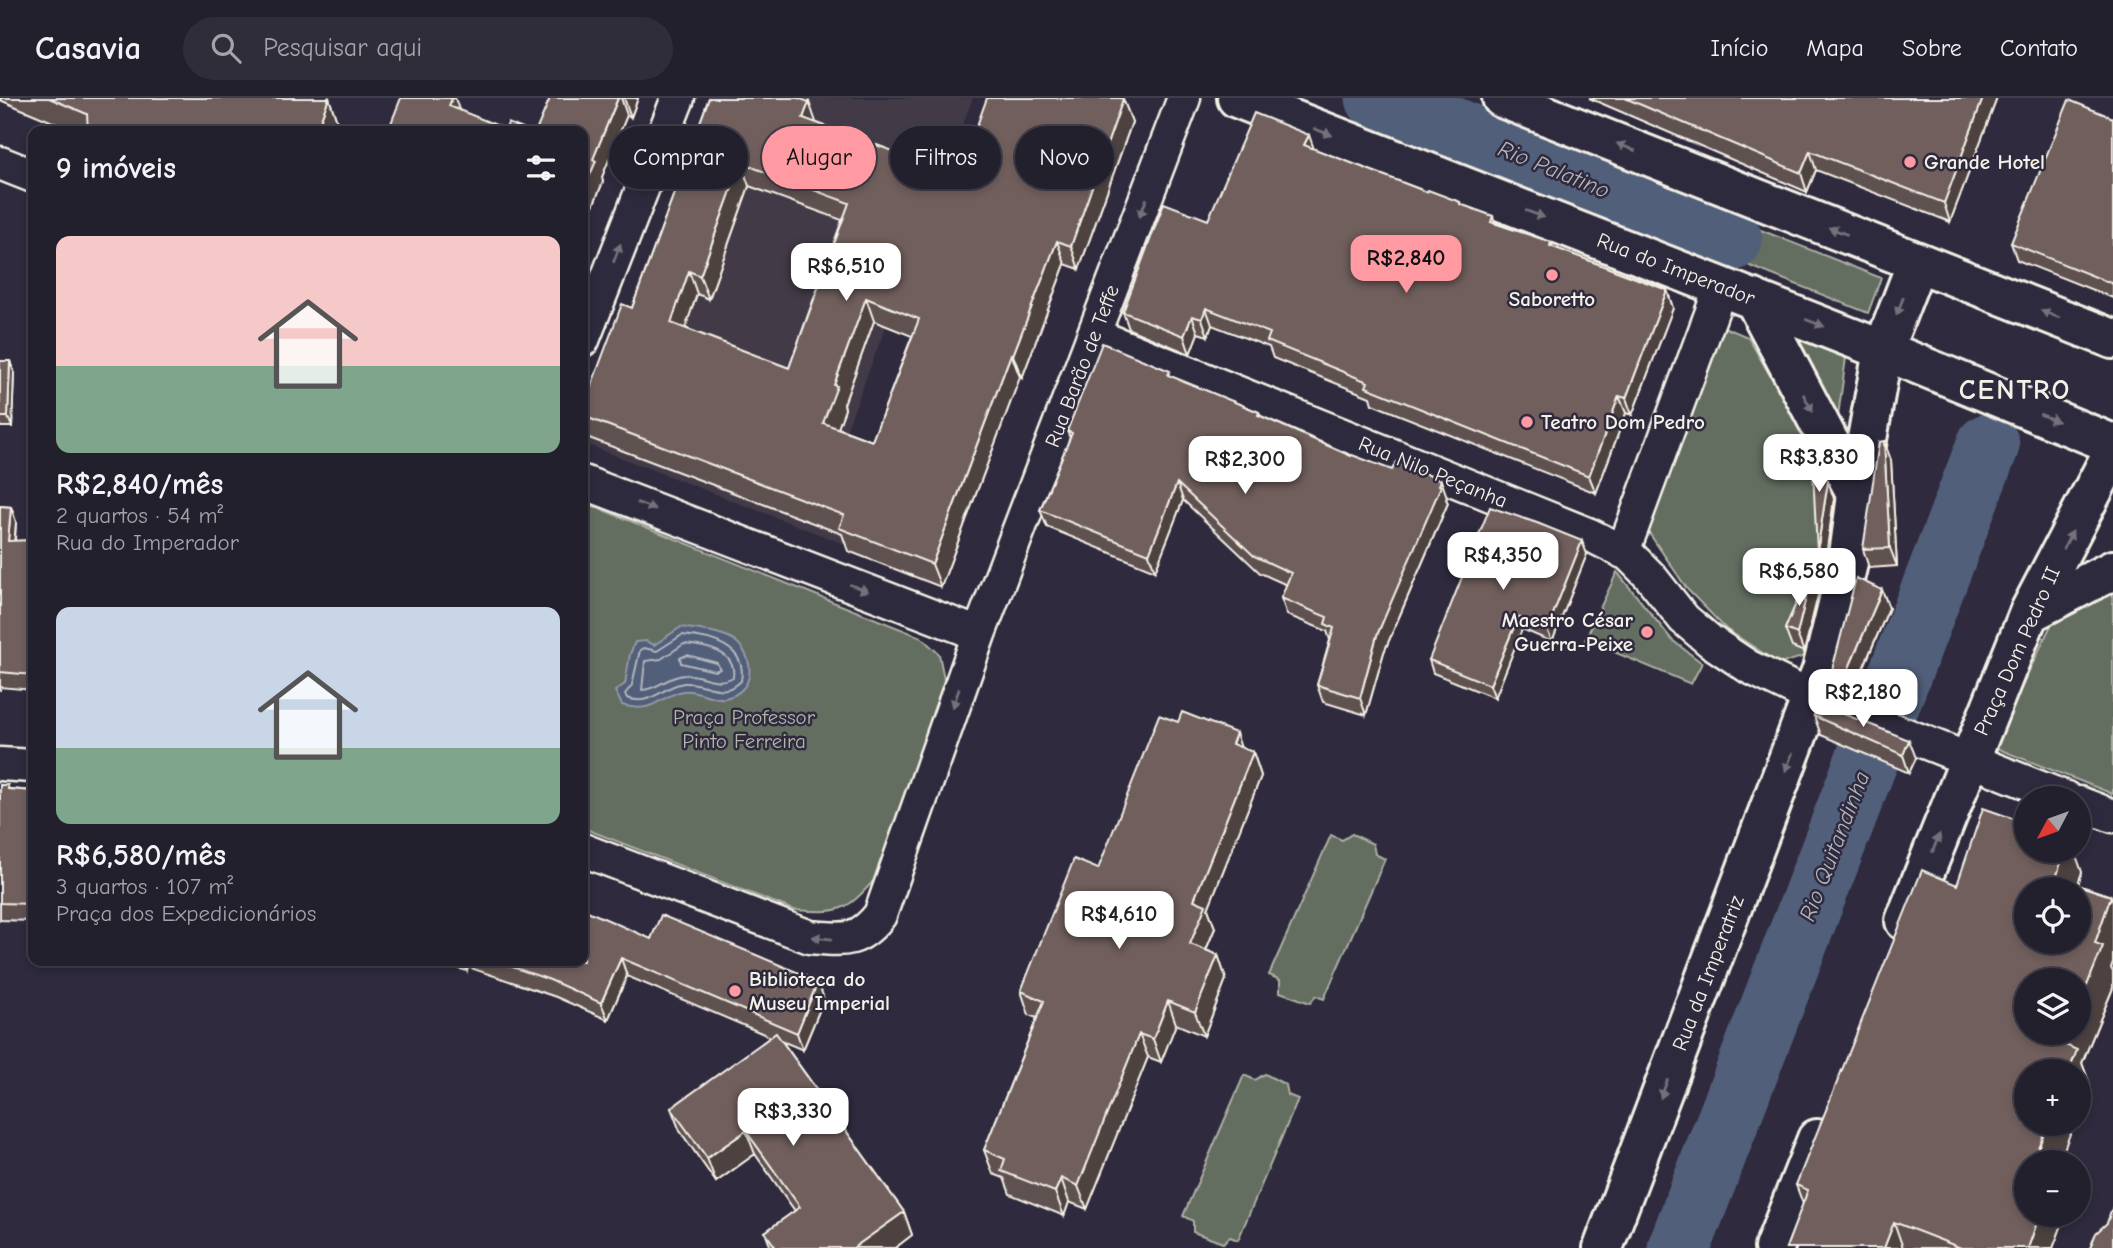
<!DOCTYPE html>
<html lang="pt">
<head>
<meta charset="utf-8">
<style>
	body { margin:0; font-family:"Comic Neue",sans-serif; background:#2f2d3a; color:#f1f3f6; height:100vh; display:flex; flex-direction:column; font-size:26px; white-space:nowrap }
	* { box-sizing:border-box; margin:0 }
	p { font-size:23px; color:#a3a3aa }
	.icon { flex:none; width:38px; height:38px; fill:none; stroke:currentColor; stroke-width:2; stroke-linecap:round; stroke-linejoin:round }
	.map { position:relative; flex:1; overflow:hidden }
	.panel { position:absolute; left:28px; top:28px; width:560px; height:840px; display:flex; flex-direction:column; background:#23202e; border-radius:14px; box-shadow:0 4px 10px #0003,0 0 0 2px #403e4a }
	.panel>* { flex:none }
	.hud { position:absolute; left:609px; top:28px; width:665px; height:63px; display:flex; gap:14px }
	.needle { width:46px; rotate:229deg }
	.tools { position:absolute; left:2014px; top:688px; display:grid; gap:14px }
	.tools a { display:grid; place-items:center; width:77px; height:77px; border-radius:50%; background:#23202e; box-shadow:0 4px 10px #0003,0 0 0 2px #403e4a; font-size:35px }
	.price { position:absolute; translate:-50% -60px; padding:0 16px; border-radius:14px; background:#fff; color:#222; font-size:23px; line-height:46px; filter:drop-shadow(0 2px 4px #0008) }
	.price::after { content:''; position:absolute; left:50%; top:42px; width:21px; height:16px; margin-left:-10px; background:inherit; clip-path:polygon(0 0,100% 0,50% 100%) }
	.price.active { background:#ff9aa2; color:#111 }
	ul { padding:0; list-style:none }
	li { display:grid; align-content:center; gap:14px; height:371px; padding:0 28px }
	li span { display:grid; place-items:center; height:217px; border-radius:14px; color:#555 }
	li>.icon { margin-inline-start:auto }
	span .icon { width:126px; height:126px; fill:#fffc; stroke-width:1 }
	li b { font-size:30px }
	h2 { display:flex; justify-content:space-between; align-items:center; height:84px; padding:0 28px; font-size:30px }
	.chip { padding:0 24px; border-radius:32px; background:#23202e; box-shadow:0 4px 10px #0003,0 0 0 2px #403e4a; font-size:24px; line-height:63px }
	.chip.active { background:#ff9aa2; color:#111 }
	header { display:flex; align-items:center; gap:42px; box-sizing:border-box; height:98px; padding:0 35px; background:#23202e; border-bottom:2px solid #403e4a }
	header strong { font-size:33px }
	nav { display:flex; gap:38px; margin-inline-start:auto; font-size:24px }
	.search { width:490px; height:63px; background:#2f2d3a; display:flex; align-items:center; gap:18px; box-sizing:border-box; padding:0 24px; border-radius:38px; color:#a3a3aa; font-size:26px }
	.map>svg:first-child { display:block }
</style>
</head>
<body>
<header>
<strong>Casavia</strong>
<div class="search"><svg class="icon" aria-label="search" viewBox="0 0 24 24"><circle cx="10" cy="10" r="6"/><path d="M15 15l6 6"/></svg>Pesquisar aqui</div>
<nav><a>Início</a><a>Mapa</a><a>Sobre</a><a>Contato</a></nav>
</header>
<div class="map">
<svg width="2113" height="1150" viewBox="0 0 2113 1150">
	<rect width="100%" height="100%" fill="#2f2a3d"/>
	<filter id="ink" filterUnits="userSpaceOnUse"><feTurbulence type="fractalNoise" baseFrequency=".0143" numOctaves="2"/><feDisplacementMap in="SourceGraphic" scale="14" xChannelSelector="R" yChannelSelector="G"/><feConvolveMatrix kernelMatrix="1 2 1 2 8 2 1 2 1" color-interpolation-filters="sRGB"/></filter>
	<g filter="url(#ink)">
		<!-- built -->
		<path fill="#423a46" d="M710,0H973L844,338L847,447L583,345V331Z"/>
		<!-- green -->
		<path fill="#636d61" stroke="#acafa4" stroke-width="2" d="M1738,123L1881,180L1868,215L1725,158Z
			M1719,227L1748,239L1806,340L1830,390L1835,444L1816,539L1802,559L1780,566L1726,531L1688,492L1645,429Z
			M1795,239L1846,260L1838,318Z
			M583,404L921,539L939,556L945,586L876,780C845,815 840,815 794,812L583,730Z
			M1617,474L1672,542L1702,565L1691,586L1585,542Z
			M2113,492V696L1993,649L2052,525Z
			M1352,736L1373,746L1375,756L1385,761L1324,901L1316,898L1310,905L1280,894V882L1269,877L1331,737L1342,742Z
			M1265,976L1286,987L1288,997L1298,1001L1238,1142L1230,1139L1223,1145L1193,1134V1123L1183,1118L1244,977L1255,982Z"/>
		<!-- water -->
		<path fill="#515e7a" stroke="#9299a6" stroke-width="2" d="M681,529C697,532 720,533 734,542C756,559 756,594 725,600C711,602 696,590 683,593C655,600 655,616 622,607L615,593L625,586L630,556L635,544L646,543L654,547Z"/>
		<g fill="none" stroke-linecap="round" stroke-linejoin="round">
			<!-- shore -->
			<path stroke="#b3b6bc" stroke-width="2" d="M682,537C710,539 748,548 741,583C722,602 705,583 684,585C662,588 652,609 627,600L625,596L632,587L640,552L644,550L657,553Z
				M684,546C703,548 737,552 733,579C715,589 702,575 684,577C668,578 657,592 642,592L645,563L661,561Z
				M687,557L717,565L720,571L715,573L681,565L680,560Z"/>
			<!-- river -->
			<path stroke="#515e7a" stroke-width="63" d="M1377,0L1731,142
				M1679,1150L1988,347"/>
			<!-- street casing -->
			<g stroke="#f4f1e8" stroke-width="37">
				<path id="street" d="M0,65L33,78
					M1095,237L1590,437L1628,456L1650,478L1684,521L1710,543L1749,569L1813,600L2066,700
					M583,242L678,0
					M583,384L979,536
					M1623,454L1721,189
					M0,666L33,668
					M2079,705L2113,718
					M583,752L810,839C844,842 858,845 880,817L979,536L1184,0"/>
			</g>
			<!-- secondary casing -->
			<g stroke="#f4f1e8" stroke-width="44">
				<path id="secondary" d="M1237,0L1883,252L2113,346
					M1502,0L2113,241
					M1754,201L1857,397
					M2029,515L2113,472
					M1905,823L2029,515L2113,354
					M1603,1150L1822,572L1848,465L1857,397L1883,252L1917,164
					M1774,1150L1817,1041"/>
			</g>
			<!-- street -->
			<use href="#street" stroke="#2f2a3d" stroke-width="32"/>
			<!-- secondary -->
			<use href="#secondary" stroke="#2f2a3d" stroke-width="38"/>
		</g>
		<!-- wall -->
		<path fill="#5f514f" stroke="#f4f1e8" stroke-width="2" fill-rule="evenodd" d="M0,0H329L338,27L336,33H74L0,2Z
			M550,0H638L631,19L627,17L602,79L603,84L587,122L583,120V33Z
			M709,0L817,25L941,71L962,69L1123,1L1132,24L1079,171L1065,166L1022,280L1020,279L941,489L848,453L842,436L589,340L583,324V310L632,210ZM749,88L842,122L789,270L685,230L697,196L709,201ZM874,223L912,238L872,343L838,330L845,311L844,306Z
			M1589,0H1997L1950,124L1816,72L1807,94Z
			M2113,20V200L2017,162L2011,145Z
			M1314,51L1427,94L1460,104L1461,107L1493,118L1495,125L1551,144L1553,149L1667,192L1673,210L1632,317L1626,315L1596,395L1372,306L1370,299L1273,260L1269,249L1212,227L1208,238L1198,235L1190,256L1129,231L1123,214L1208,122Z
			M0,263H10L14,274L12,329H0Z
			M1172,279L1259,314L1261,318L1447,399L1446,401L1448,405L1384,554L1366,617L1323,604L1317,587L1330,542L1327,533L1287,517L1281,500L1287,487L1260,475L1183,402L1155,473L1047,429L1040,412L1070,340L1067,333Z
			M1891,362L1897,468L1869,470L1863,451Z
			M0,408L11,409L16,424L15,443L33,442V592L0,589V593Z
			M1587,456L1552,544L1522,531L1495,600L1433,575L1429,562Z
			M1815,462L1822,481L1804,554L1792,549L1785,531Z
			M1882,492L1889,510L1860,578L1870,582L1876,600L1875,605L1838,590L1832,572Z
			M1814,618L1916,660L1909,675L1821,637Z
			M1253,654L1261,678L1208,811L1215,830L1206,852L1218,857L1226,881L1204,938L1176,926L1161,964L1148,959L1087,1111L1069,1104L1064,1118L1010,1096L1004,1080L993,1076L984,1052L1037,920L1029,917L1021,893L1098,771Z
			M0,687L10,691L33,693V823L0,822Z
			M2082,774L2078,787L2111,798L2113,803V865L2111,870L2113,874V890L2082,965L2090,987L2026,1116H2066L2053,1150H1786L1803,1106L1796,1087Z
			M651,841L824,901L803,952L782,943L904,1114L912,1137L895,1150H771L765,1134L795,1113L755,1056L716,1084L680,1033L671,1010L771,939L627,878L608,922L556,899L468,869L467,873L433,863H583Z"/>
		<!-- shaded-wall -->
		<path fill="#4e4240" stroke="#f4f1e8" stroke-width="2" d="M329,0L338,27L336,33H316Z
			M452,0H455L461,18L449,8Z
			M618,0H621L627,17L602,79L603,84L587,122L583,110V93L593,61Z
			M624,0H638L631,19Z
			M1983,0H1997L1950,124L1944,105Z
			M1123,1L1132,24L1079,171L1071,148Z
			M809,4L817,27L803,20Z
			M1309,37L1315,54L1304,47Z
			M1810,53L1816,72L1807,94L1801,75Z
			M741,65L749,88L709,201L700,178Z
			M1057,143L1065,166L1022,280L1013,257Z
			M689,173L697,196L679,248L671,225Z
			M1667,192L1673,210L1632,317L1626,300Z
			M866,200L874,223L844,306L845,311L832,347L823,325L834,287Z
			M1206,210L1212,227L1208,238L1202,221Z
			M1192,218L1198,235L1190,256L1184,238Z
			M1011,256L1020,279L941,489L932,466Z
			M10,263L14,274L12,329L8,319Z
			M1619,298L1626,315L1596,395L1589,378Z
			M1884,343L1891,362L1897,468L1890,450Z
			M1441,382L1447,399L1446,401L1448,405L1384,554L1366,617L1360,600L1377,537Z
			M1828,383L1834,401L1824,472L1817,454Z
			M1177,385L1183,402L1155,473L1149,456Z
			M11,409L16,424L13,458L8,443Z
			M1582,443L1587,456L1552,544L1547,531Z
			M1815,462L1822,481L1804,554L1797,536Z
			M1882,492L1889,510L1858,582L1848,572Z
			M1518,519L1522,531L1495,600L1490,587Z
			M1870,582L1876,600L1875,605L1868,586Z
			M1236,635L1244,659L1232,646Z
			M1909,642L1916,660L1909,675L1903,657Z
			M1253,654L1261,678L1208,811L1215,830L1199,869L1190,846L1194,802Z
			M2065,752H2074L2082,774L2076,791L2056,780Z
			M2111,798L2113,803V865L2111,870L2113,874V890L2082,965L2090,987L2079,1014V973H2069L2063,946L2068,934H2079V907L2095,845Z
			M1218,857L1226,881L1204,938L1195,914Z
			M621,860L627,878L608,922L601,905Z
			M463,863H466L468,869L467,873Z
			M818,883L824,901L803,952L797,935Z
			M1168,903L1176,926L1161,964L1153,941Z
			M1139,936L1148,959L1087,1111L1078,1088Z
			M2048,1026H2074L2059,1064H2032Z
			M746,1033L755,1056L716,1084L707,1060Z
			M1061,1080L1069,1104L1064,1118L1055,1094Z
			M904,1114L912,1137L895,1150H853Z
			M2040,1116H2066L2053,1150H2028Z
			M1894,1124L1903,1150H1884Z"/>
		<!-- building -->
		<path fill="#6f5e5c" stroke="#f4f1e8" stroke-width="2" fill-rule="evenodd" d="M49,0H329L316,33H88L87,16Z
			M401,0H452L449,8L506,31L508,25L528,33H388Z
			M550,0H618L593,61L596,63L583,93V33H536Z
			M709,0H798L809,4L803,20L941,71L944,62L962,69L987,0H1120L1123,1L1071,148L1057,143L1013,257L1011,256L932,466L839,430L844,417L583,318V310L622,206L632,210ZM741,65L849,105L789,270L671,225L689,173L700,178ZM866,200L919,221L872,343L823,325L837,288L834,287Z
			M1625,0H1983L1944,105L1810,53L1801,75Z
			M2069,2L2113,20V186L2011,145Z
			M1254,15L1309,37L1304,47L1427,94L1428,92L1460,104V106L1493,118L1491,124L1551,144L1550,148L1667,192L1626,300L1619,298L1589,378L1366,289L1368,284L1267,243L1270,235L1206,210L1202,221L1192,218L1184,238L1123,214L1164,105L1208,122Z
			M1102,245L1170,273L1168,277L1259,314L1258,317L1351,358L1352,357L1392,372L1396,364L1441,382L1439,387L1441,388L1377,537L1360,600L1317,587L1334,530L1325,526L1327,519L1281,500L1291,475L1254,458L1177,385L1149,456L1040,412L1072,335L1067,333Z
			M0,263H10L8,319H0Z
			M1884,343L1890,450L1863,451L1879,344Z
			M1812,352L1828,383L1817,454Z
			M0,408L11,409L8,443L33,442V577L0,574Z
			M1490,409L1537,425L1582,443L1547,531L1518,519L1490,587L1429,562Z
			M1815,462L1797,536L1785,531Z
			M1856,480L1882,492L1848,572L1870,582L1868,586L1832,572Z
			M1819,606L1909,642L1903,657L1814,618Z
			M1182,614L1236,635L1232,646L1253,654L1194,802L1206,807L1190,846L1218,857L1195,914L1168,903L1153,941L1139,936L1078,1088L1061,1080L1055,1094L1001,1073L1005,1061L984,1052L1044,903L1021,893L1074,761L1098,771L1159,617L1178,624Z
			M0,687H8V691L33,693V806L0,805Z
			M1983,710L2026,725V752H2065L2056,780L2111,798L2095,845L2103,848L2079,907V882H2026V934H2068L2063,946L2077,952L2069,973H2026V1026H2048L2032,1064H2026V1116H2040L2028,1150H1961L1894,1124L1884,1150H1786L1808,1092L1796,1087L1922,772L1957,787ZM2026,791H2079V844H2026Z
			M583,811L651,841L661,817L818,883L797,935L621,860L601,905L550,882L495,863H583Z
			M776,935L904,1114L853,1150H776L765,1134L800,1109L746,1033L707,1060L671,1010Z
			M2113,1108V1150H2090L2096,1135L2107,1125Z"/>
		<!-- one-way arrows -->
		<defs><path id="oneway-solid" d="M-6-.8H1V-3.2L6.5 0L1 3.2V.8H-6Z" transform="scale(1.75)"/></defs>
		<g fill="#747079">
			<use href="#oneway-solid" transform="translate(1323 34) rotate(21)"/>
			<use href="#oneway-solid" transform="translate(1626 49) rotate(-158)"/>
			<use href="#oneway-solid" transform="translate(1143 110) rotate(111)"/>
			<use href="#oneway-solid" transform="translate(1535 116) rotate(21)"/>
			<use href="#oneway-solid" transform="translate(1838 133) rotate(-159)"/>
			<use href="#oneway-solid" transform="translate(617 155) rotate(-69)"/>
			<use href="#oneway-solid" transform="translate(1900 208) rotate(111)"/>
			<use href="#oneway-solid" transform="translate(2050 216) rotate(-158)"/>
			<use href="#oneway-solid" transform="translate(1815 225) rotate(21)"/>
			<use href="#oneway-solid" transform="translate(1808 305) rotate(62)"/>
			<use href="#oneway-solid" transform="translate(2049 320) rotate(22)"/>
			<use href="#oneway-solid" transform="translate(646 408) rotate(21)"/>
			<use href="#oneway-solid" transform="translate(2068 442) rotate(-62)"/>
			<use href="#oneway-solid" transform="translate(859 490) rotate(21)"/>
			<use href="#oneway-solid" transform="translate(956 600) rotate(109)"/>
			<use href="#oneway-solid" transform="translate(1789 664) rotate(111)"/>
			<use href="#oneway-solid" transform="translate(1936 745) rotate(-68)"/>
			<use href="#oneway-solid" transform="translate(822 840) rotate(-174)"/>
			<use href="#oneway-solid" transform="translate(1664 991) rotate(111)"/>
		</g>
	</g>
	<!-- markers -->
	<g fill="#ff9aa2" stroke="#2f2a3d" stroke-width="2.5">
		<circle cx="1910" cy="64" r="7"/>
		<circle cx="1552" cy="177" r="7"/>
		<circle cx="1527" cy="324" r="7"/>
		<circle cx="1647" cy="534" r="7"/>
		<circle cx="735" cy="893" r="7"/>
	</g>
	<g text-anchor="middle" stroke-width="5" stroke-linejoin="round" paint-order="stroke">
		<!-- poi labels -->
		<g font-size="21" font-weight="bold" fill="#f4f1e8" stroke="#2f2a3d" text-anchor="start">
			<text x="1924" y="71">Grande Hotel</text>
			<text x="1552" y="208" text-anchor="middle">Saboretto</text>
			<text x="1541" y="331">Teatro Dom Pedro</text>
			<text x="1633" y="529" text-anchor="end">Maestro César<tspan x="1633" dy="24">Guerra-Peixe</tspan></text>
			<text x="749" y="888">Biblioteca do<tspan x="749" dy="24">Museu Imperial</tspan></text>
		</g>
		<!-- street labels -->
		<g font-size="21" fill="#f4f1e8" stroke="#2f2a3d">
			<text transform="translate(1676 171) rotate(21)" y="7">Rua do Imperador</text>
			<text transform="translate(1082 268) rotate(-69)" y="7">Rua Barão de Teffe</text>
			<text transform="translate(1433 374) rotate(22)" y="7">Rua Nilo Peçanha</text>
			<text transform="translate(2017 553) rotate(-66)" y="7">Praça Dom Pedro II</text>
			<text transform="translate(1708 875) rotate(-69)" y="7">Rua da Imperatriz</text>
		</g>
		<!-- park labels -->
		<g font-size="21" fill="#b3b6ab" stroke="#2f2a3d">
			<text x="744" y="626">Praça Professor<tspan x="744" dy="24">Pinto Ferreira</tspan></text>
		</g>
		<!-- water labels -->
		<g font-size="23" font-style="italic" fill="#b3b6bc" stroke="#2f2a3d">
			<text transform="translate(1554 71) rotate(22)" y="8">Rio Palatino</text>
			<text transform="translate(1834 748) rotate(-69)" y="8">Rio Quitandinha</text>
		</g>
		<!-- district labels -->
		<g font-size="28" font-weight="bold" letter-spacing="2" fill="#f4f1e8" stroke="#2f2a3d">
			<text x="2015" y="301">CENTRO</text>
		</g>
	</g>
</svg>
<div class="tools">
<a><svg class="needle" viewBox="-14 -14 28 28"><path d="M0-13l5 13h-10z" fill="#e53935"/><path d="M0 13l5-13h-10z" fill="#a3a3aa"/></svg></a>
<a><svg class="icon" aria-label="locate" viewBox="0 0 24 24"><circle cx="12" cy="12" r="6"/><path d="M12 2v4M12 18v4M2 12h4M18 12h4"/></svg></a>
<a><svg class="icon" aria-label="layers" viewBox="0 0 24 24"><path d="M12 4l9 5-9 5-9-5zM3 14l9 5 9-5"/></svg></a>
<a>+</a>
<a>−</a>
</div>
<b class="price active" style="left:1406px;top:197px">R$2,840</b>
<b class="price" style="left:846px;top:205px">R$6,510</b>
<b class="price" style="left:1819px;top:396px">R$3,830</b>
<b class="price" style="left:1245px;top:398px">R$2,300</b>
<b class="price" style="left:1503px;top:494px">R$4,350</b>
<b class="price" style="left:1799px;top:510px">R$6,580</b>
<b class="price" style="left:1863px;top:631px">R$2,180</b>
<b class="price" style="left:1119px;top:853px">R$4,610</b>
<b class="price" style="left:793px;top:1050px">R$3,330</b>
<div class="hud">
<a class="chip">Comprar</a>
<a class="chip active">Alugar</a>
<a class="chip">Filtros</a>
<a class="chip">Novo</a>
</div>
<section class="panel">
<h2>9 imóveis<svg class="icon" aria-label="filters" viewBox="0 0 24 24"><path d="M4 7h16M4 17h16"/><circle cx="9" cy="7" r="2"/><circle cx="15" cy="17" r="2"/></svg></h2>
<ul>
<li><span style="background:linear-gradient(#f6c9c9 60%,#7fa58c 0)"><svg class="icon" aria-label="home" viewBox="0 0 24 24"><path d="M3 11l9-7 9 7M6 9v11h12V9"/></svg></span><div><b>R$2,840/mês</b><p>2 quartos · 54 m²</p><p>Rua do Imperador</p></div></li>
<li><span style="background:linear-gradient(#c9d6e8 65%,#7fa58c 0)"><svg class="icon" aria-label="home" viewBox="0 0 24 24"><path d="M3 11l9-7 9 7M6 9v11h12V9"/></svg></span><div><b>R$6,580/mês</b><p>3 quartos · 107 m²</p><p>Praça dos Expedicionários</p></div></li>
</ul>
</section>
</div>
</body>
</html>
